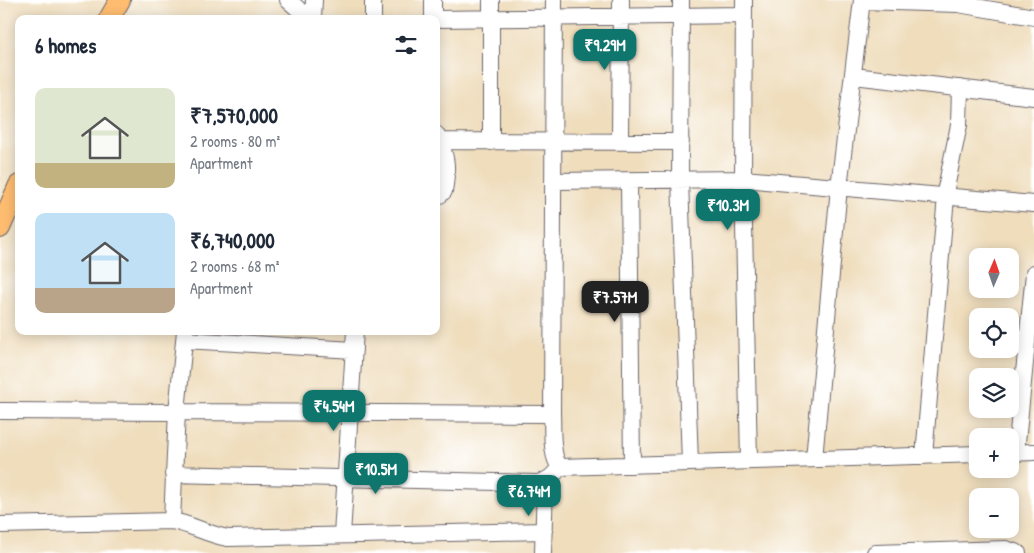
<!DOCTYPE html>
<html lang="en">
<head>
<meta charset="utf-8">
<style>
	body { margin:0; font-family:"Patrick Hand",sans-serif; background:#f2f2f3; color:#1f2937; height:100vh; display:flex; flex-direction:column; font-size:19px; white-space:nowrap }
	* { box-sizing:border-box; margin:0 }
	p { font-size:16px; color:#747a83 }
	.icon { flex:none; width:28px; height:28px; fill:none; stroke:currentColor; stroke-width:2; stroke-linecap:round; stroke-linejoin:round }
	.map { position:relative; flex:1; overflow:hidden }
	.side { position:absolute; left:15px; top:15px; width:425px; height:320px; display:flex; flex-direction:column; background:#fff; border-radius:10px; box-shadow:0 2px 12px #0003 }
	.side>* { flex:none }
	.needle { width:32px; rotate:2deg }
	.controls { position:absolute; left:969px; top:248px; display:grid; gap:10px }
	.controls a { display:grid; place-items:center; width:50px; height:50px; border-radius:10px; background:#fff; box-shadow:0 2px 12px #0003; font-size:25px }
	.price { position:absolute; translate:-50% -42px; padding:0 11px; border-radius:10px; background:#0f766e; color:#fff; font-size:16px; line-height:32px; filter:drop-shadow(0 1px 2px #0008) }
	.price::after { content:''; position:absolute; left:50%; top:30px; width:15px; height:11px; margin-left:-8px; background:inherit; clip-path:polygon(0 0,100% 0,50% 100%) }
	.price.on { background:#222; color:#fff }
	ul { padding:0; list-style:none }
	li { display:flex; align-items:center; gap:15px; height:125px; padding:0 20px }
	li span { display:grid; place-items:center; flex:none; width:140px; height:100px; border-radius:10px; color:#555 }
	li>.icon { margin-inline-start:auto }
	span .icon { width:60px; height:60px; fill:#fffc; stroke-width:1 }
	li b { font-size:21px }
	h2 { display:flex; justify-content:space-between; align-items:center; height:60px; padding:0 20px; font-size:21px }
	.map>svg:first-child { display:block }
</style>
</head>
<body>
<div class="map">
<svg width="1034" height="553" viewBox="0 0 1034 553">
	<rect width="100%" height="100%" fill="#fff"/>
	<filter id="ink" filterUnits="userSpaceOnUse"><feTurbulence type="fractalNoise" baseFrequency=".02" numOctaves="2"/><feDisplacementMap in="SourceGraphic" scale="10" xChannelSelector="R" yChannelSelector="G"/><feConvolveMatrix kernelMatrix="1 2 1 2 8 2 1 2 1" color-interpolation-filters="sRGB"/></filter>
	<filter id="wash" filterUnits="userSpaceOnUse"><feTurbulence type="fractalNoise" baseFrequency=".0096" numOctaves="4" result="noise"/><feDisplacementMap in="SourceGraphic" scale="20" xChannelSelector="R" yChannelSelector="G"/><feGaussianBlur stdDeviation="1.12" result="paint"/><feColorMatrix in="noise" values="0 0 0 0 0 0 0 0 0 0 0 0 0 0 0 0 0 1.4 0 .05"/><feComposite in="paint" operator="in"/></filter>
	<g filter="url(#wash)">
		<rect width="100%" height="100%" fill="#efddbc"/>
	</g>
	<g filter="url(#ink)">
		<g fill="none" stroke-linecap="round" stroke-linejoin="round">
			<!-- minor casing -->
			<g stroke="#6a6368" stroke-width="18">
				<path id="minor" d="M288,0L305,15L313,19
					M554,0L552,414C553,428 550,456 560,467L978,454
					M681,0L680,180L690,463
					M744,0L743,179L749,461
					M862,1L958,4L1034,17
					M313,19L314,0
					M373,19V0
					M433,19V0
					M436,19L744,15
					M854,76L1034,97
					M436,134C447,155 448,168 444,191L440,195H436
					M440,141L681,142
					M620,141L621,0
					M491,142V0
					M553,181L743,179L1034,204
					M629,181L632,465
					M184,340L354,350
					M0,411L552,414
					M1016,452L1034,273
					M1010,453L1034,452
					M924,456L946,196V188L959,125L960,88
					M814,459L839,187L862,0
					M173,474L537,483C548,481 553,476 560,467
					M172,521L177,411L185,331
					M0,525L172,521C191,524 208,535 228,538L544,531
					M342,535L355,331
					M543,553L545,481
					M875,553L1006,549L1018,553"/>
			</g>
			<!-- major casing -->
			<g stroke="#6a6368" stroke-width="22">
				<path id="major" d="M109,19L120,0
					M0,228L19,185"/>
			</g>
			<!-- minor -->
			<use href="#minor" stroke="#fff" stroke-width="16"/>
			<!-- major -->
			<use href="#major" stroke="#fdbc6f" stroke-width="20"/>
		</g>
	</g>
</svg>
<div class="controls">
<a><svg class="needle" viewBox="-14 -14 28 28"><path d="M0-13l5 13h-10z" fill="#e53935"/><path d="M0 13l5-13h-10z" fill="#747a83"/></svg></a>
<a><svg class="icon" aria-label="locate" viewBox="0 0 24 24"><circle cx="12" cy="12" r="6"/><path d="M12 2v4M12 18v4M2 12h4M18 12h4"/></svg></a>
<a><svg class="icon" aria-label="layers" viewBox="0 0 24 24"><path d="M12 4l9 5-9 5-9-5zM3 14l9 5 9-5"/></svg></a>
<a>+</a>
<a>−</a>
</div>
<b class="price" style="left:605px;top:71px">₹9.29M</b>
<b class="price" style="left:728px;top:231px">₹10.3M</b>
<b class="price on" style="left:615px;top:323px">₹7.57M</b>
<b class="price" style="left:334px;top:432px">₹4.54M</b>
<b class="price" style="left:376px;top:495px">₹10.5M</b>
<b class="price" style="left:529px;top:517px">₹6.74M</b>
<section class="side">
<h2>6 homes<svg class="icon" aria-label="filters" viewBox="0 0 24 24"><path d="M4 7h16M4 17h16"/><circle cx="9" cy="7" r="2"/><circle cx="15" cy="17" r="2"/></svg></h2>
<ul>
<li><span style="background:linear-gradient(#dfe7d0 75%,#c2b280 0)"><svg class="icon" aria-label="home" viewBox="0 0 24 24"><path d="M3 11l9-7 9 7M6 9v11h12V9"/></svg></span><div><b>₹7,570,000</b><p>2 rooms · 80 m²</p><p>Apartment</p></div></li>
<li><span style="background:linear-gradient(#bfe0f5 75%,#b9a48a 0)"><svg class="icon" aria-label="home" viewBox="0 0 24 24"><path d="M3 11l9-7 9 7M6 9v11h12V9"/></svg></span><div><b>₹6,740,000</b><p>2 rooms · 68 m²</p><p>Apartment</p></div></li>
</ul>
</section>
</div>
</body>
</html>
